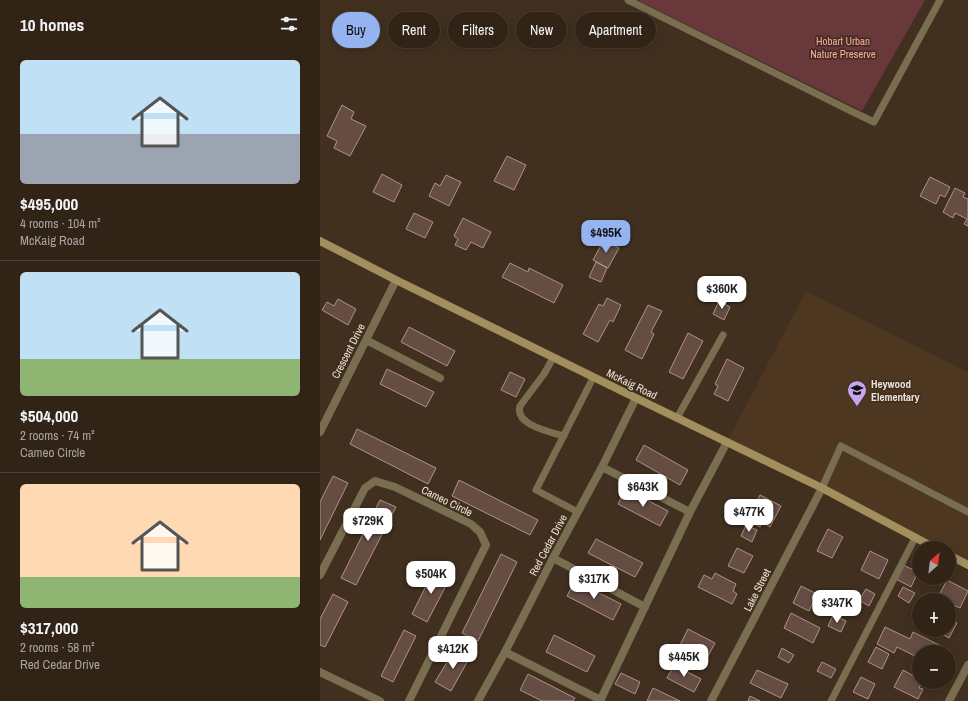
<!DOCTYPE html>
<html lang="en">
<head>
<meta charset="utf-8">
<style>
	body { margin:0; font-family:"Archivo Narrow",sans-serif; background:#3d3024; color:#f1f3f6; height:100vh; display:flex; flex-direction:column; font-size:15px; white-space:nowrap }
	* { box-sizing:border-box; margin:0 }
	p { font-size:13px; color:#a8a4a1 }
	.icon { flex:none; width:22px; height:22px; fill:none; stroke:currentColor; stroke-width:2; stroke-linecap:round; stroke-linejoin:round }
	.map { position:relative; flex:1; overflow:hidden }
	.panel { display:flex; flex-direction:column; background:#312417; width:320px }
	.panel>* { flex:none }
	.top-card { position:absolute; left:12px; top:12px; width:380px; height:36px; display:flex; gap:8px }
	.needle { width:26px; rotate:28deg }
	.controls { position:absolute; left:592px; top:541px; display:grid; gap:8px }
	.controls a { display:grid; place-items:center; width:44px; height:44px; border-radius:50%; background:#312417; box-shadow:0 2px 10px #0003,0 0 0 1px #4c4136; font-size:20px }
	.price { position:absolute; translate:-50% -34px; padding:0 9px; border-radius:8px; background:#fff; color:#222; font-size:13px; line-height:26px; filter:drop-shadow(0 1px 2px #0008) }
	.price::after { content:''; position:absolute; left:50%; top:24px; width:12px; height:9px; margin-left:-6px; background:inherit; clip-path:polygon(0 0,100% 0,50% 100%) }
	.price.selected { background:#95b2f1; color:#111 }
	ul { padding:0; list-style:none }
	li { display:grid; align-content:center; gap:8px; height:212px; padding:0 20px }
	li+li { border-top:1px solid #4c4136 }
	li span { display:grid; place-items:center; height:124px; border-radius:6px; color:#555 }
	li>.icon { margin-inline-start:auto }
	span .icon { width:72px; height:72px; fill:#fffc; stroke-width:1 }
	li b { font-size:17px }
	h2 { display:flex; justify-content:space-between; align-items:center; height:48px; padding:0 20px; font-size:17px }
	.chip { padding:0 14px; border-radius:18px; background:#312417; box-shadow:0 2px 10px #0003,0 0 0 1px #4c4136; font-size:14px; line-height:36px }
	.chip.selected { background:#95b2f1; color:#111 }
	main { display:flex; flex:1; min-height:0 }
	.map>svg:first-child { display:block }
</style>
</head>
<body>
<main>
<section class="panel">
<h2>10 homes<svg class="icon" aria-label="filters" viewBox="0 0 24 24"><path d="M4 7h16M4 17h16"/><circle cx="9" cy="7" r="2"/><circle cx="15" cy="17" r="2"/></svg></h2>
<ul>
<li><span style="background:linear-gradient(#bfe0f5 60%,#9aa5b1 0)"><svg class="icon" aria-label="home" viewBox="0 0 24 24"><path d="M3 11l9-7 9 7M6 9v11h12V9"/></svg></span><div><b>$495,000</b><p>4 rooms · 104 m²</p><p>McKaig Road</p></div></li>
<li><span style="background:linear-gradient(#bfe0f5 70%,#8fb573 0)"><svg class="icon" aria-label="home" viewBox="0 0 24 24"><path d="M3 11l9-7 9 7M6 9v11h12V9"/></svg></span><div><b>$504,000</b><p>2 rooms · 74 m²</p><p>Cameo Circle</p></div></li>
<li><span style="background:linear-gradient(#ffd9b3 75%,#8fb573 0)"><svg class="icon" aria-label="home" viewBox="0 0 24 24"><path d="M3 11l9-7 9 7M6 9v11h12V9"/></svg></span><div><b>$317,000</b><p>2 rooms · 58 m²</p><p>Red Cedar Drive</p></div></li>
</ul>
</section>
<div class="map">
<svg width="648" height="701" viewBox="0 0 648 701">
	<rect width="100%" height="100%" fill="#41301f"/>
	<!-- built -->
	<path fill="#4e3721" d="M486,291L648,372V565L629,555V548H615L407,442Z"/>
	<!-- green -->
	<path fill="#68383a" d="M317,0H605L542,111Z"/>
	<!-- building -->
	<path fill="#664d43" stroke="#ae9287" d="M22,105L34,112L31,119L46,126L30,156L14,148L17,141L7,136Z
		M187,156L206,165L194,190L174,181Z
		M62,174L82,185L74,202L53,192Z
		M126,175L141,182L129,206L109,196L115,183L120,186Z
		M610,177L630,187L625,197L620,195L616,204L600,196Z
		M635,188L645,193L643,197L648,199V226L644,224L647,219L635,213L633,218L623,212Z
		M94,213L113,222L105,238L86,229Z
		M143,218L171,232L163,248L151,242L146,250L135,245L138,239L134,236Z
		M284,240L299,248L288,268L273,260Z
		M276,262L287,268L281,282L269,277Z
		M190,263L208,272L209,268L243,285L234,303L182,277Z
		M287,298L301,305L293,322L290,320L278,342L263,334L279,304L283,306Z
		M18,299L36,309L28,325L2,310L7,302L14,306Z
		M399,301L410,307L404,320L393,314Z
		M328,305L342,311L331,332L334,334L322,359L305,350Z
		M89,327L135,351L127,366L81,342Z
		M368,333L383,341L363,379L349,372Z
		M407,359L424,368L408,401L394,394L398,386L395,384Z
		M67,369L114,392L106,407L60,384Z
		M190,372L205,379L196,397L181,390Z
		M37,429L116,468L108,484L30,444Z
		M324,445L368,470L360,485L316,460Z
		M13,476L28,483L0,540V502Z
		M139,480L218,520L210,535L132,496Z
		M306,489L348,511L340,526L298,504Z
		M440,495L461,506L450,527L442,522L440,527L427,520Z
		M60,500L76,507L36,585L21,578Z
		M426,525L437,530L432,542L421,536Z
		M508,529L523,537L512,558L497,551Z
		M276,539L323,563L315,577L268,553Z
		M417,548L433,556L424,573L408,566Z
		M550,551L568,560L559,579L541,570Z
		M181,554L197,562L158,641L142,633Z
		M583,565L598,572L591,587L576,579Z
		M115,568L131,576L107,622L92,614Z
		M395,573L416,584L413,591L417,594L412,604L378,587L384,575L392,579Z
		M627,580L648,591L640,608L629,603V600H624L618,597Z
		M255,581L301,604L293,620L247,596Z
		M481,586L497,594L489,611L473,603Z
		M583,587L595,593L589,603L578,596Z
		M546,589L555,594L549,606L539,600Z
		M13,594L28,602L5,647L0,645V619Z
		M471,613L500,628L493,643L464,628Z
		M513,615L526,621L521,632L508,626Z
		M629,618L637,623L629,638L615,630H629Z
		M565,627L590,639L593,632L625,648L623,652H599V658L577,647L574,653L557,644Z
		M368,629L395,643L387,658L360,645Z
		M84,630L96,636L73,682L61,676Z
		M234,635L275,656L267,672L226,652Z
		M556,647L569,654L562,669L548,662Z
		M462,648L474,655L469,663L458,657Z
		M135,649L150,657L131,691L115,682Z
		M502,662L516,669L511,678L497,671Z
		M354,665L381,679L374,692L347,678Z
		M437,670L468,684L461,698L430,683Z
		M583,670L599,679V682H602L599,688L603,689L598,699L574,687Z
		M301,673L320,682L315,694L295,684Z
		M208,674L255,698L253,701H222L200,690Z
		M541,677L555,684L548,699L533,692Z
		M333,688L360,701H327Z
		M430,696L440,701H428Z"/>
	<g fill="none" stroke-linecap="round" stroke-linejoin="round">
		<!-- lane -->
		<path stroke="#7a6e50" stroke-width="7" d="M308,0L533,112L554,122L620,0
			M233,358L224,374L200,406C194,425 231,432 244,436
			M357,418L403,335
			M502,488L521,446L648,512
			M258,512L216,490L273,378
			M511,701L595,538"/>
		<!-- street -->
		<path stroke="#7a6e50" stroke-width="8" d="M46,340L120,378
			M0,432L76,280
			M282,467L370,512
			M233,558L325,607
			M0,575L45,488L55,481L75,487L151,524L160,532L166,545L89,701
			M185,652L281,700
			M0,672L60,701
			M158,701L185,652L233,558L282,467L316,398
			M280,701L370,512L407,442
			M391,701L502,488
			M629,701L648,665"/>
		<!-- secondary -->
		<path stroke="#a18f5e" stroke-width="8" d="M0,241L76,280L316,398L502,488L615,548
			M629,555L648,565"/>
	</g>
	<!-- icons -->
	<defs>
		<g id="school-pin" transform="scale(1)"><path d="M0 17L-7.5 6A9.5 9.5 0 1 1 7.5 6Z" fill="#c9a5ee" stroke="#41301f"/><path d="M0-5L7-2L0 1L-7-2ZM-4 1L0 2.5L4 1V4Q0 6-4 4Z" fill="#111"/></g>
	</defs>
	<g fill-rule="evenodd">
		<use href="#school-pin" x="537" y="390"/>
	</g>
	<g text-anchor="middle" stroke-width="3.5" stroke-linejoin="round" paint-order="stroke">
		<!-- park labels -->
		<g font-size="11" fill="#fea5a7" stroke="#41301f">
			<text x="523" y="45">Hobart Urban<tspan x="523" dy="13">Nature Preserve</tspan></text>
		</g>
		<!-- street labels -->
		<g font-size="11" fill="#ede2d7" stroke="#41301f">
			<text transform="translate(28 351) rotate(-63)" y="4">Crescent Drive</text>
			<text transform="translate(312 384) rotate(26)" y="4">McKaig Road</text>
			<text transform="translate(127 501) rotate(26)" y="4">Cameo Circle</text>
			<text transform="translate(228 545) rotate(-62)" y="4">Red Cedar Drive</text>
			<text transform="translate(437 590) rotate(-63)" y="4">Lake Street</text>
		</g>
		<!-- poi labels -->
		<g font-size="11" font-weight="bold" fill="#ede2d7" stroke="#41301f" text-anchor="start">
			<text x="551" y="388">Heywood<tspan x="551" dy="13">Elementary</tspan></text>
		</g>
	</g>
</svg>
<div class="controls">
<a><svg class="needle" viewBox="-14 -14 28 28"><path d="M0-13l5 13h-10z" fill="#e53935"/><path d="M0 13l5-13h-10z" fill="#a8a4a1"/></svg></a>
<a>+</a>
<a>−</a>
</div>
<b class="price selected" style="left:286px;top:254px">$495K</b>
<b class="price" style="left:402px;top:310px">$360K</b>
<b class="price" style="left:323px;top:508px">$643K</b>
<b class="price" style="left:429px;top:533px">$477K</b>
<b class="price" style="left:48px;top:542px">$729K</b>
<b class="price" style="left:111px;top:595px">$504K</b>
<b class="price" style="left:274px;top:600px">$317K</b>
<b class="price" style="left:517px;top:624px">$347K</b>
<b class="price" style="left:133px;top:670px">$412K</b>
<b class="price" style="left:364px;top:678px">$445K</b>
<div class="top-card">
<a class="chip selected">Buy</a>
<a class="chip">Rent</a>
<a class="chip">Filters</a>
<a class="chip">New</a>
<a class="chip">Apartment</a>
</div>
</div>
</main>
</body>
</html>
